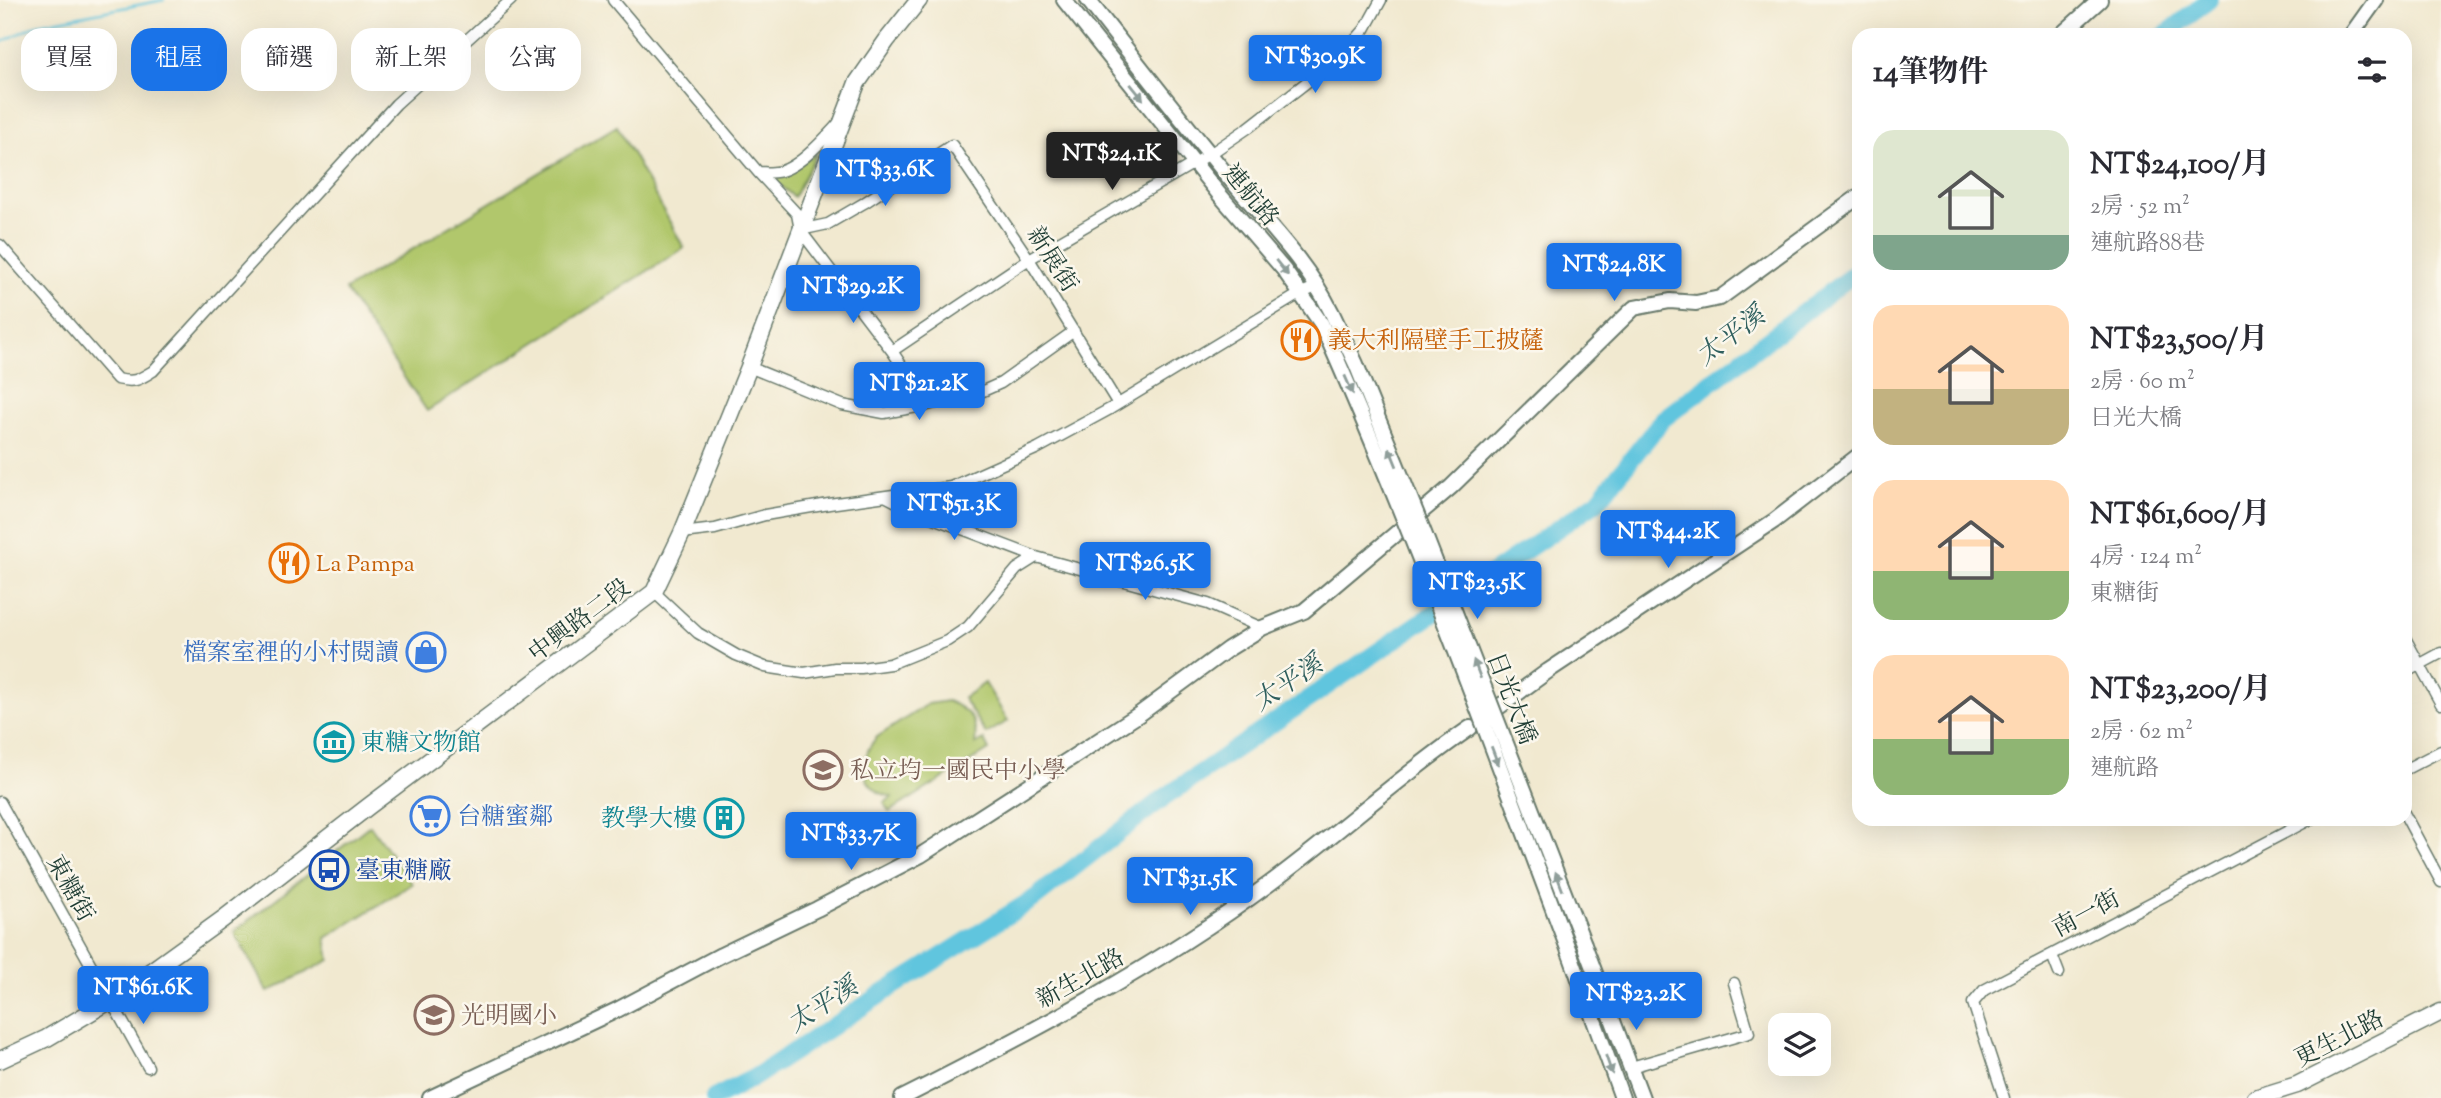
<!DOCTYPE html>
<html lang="zh-TW">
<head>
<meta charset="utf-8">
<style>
	body { margin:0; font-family:"Sorts Mill Goudy","Noto Serif TC",serif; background:#f2f2f3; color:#2b2b33; height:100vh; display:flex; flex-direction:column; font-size:26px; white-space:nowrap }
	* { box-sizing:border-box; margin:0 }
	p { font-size:23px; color:#7c7c81 }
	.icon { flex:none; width:38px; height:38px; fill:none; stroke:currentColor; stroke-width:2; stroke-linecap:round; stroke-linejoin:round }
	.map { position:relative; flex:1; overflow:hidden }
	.details { position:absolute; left:1852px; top:28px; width:560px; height:798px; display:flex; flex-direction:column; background:#fff; border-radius:21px; box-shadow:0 7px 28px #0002 }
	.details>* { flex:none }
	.guide { position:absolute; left:21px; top:28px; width:665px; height:63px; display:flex; gap:14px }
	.buttons { position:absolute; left:1768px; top:1013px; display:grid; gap:14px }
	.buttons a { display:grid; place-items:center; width:63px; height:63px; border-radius:14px; background:#fff; box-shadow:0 7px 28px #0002; font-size:35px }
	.price { position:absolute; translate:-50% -60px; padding:0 16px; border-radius:7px; background:#1a73e8; color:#fff; font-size:23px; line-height:46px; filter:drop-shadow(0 2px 4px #0008) }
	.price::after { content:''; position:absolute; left:50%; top:42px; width:21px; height:16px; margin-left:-10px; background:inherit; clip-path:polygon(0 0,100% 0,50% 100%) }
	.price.current { background:#222; color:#fff }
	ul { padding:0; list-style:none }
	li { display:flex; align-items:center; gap:21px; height:175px; padding:0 21px }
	li span { display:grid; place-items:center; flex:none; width:196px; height:140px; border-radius:21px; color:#555 }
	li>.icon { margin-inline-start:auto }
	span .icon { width:84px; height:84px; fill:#fffc; stroke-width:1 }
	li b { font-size:30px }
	h2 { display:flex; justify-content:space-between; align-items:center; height:84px; padding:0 21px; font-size:30px }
	.chip { padding:0 24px; border-radius:21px; background:#fff; box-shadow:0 7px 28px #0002; font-size:24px; line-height:63px }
	.chip.current { background:#1a73e8; color:#fff }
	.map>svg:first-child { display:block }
</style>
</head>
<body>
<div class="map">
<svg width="2441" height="1098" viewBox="0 0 2441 1098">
	<rect width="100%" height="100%" fill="#fbf7ec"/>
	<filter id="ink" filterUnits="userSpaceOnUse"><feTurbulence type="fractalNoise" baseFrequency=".0143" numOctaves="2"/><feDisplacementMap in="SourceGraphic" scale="14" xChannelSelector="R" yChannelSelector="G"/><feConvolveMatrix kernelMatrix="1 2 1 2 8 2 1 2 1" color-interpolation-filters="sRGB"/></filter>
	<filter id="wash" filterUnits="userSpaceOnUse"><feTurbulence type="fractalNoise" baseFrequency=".00686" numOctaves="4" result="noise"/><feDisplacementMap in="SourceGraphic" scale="28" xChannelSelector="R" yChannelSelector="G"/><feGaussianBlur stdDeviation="1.57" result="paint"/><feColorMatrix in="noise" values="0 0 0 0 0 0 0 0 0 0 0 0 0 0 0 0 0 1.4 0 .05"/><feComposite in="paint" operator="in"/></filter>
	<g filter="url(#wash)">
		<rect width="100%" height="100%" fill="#f1e9d0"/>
		<!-- green -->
		<path fill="#b1c76c" stroke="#688250" stroke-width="2" d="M617,126L684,248L427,411L345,290Z
			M817,153L794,197L771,178L778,177Z
			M985,683L1008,721L986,734L963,698Z
			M947,701C970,710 978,721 975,745L984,740L989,750L889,812L884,803L892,797C887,795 880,794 876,790C858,777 864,751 877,737L928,704Z
			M370,825L412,884L326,938L330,960L268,992L234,932Z"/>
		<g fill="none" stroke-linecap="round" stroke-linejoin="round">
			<!-- stream -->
			<path stroke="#60c5de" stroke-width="2.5" d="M0,43L38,24L164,0"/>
			<!-- river -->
			<path stroke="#60c5de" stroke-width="18" d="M2165,35L2209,0
				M714,1098L755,1077L888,990L1035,898L1158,802L1598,501L1663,419L1858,271"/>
		</g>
	</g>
	<g filter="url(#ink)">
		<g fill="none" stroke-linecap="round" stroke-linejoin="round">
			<!-- street casing -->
			<g stroke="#68796b" stroke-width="13">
				<path id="street" d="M613,0L758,172L797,214L800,230L892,351L928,405
					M758,172C764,172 770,173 776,172C797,170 824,139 838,124
					M800,230L828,224L864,203L952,145L1029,259L1118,404
					M0,245L117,379C135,383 138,380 153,371L396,104L511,0
					M892,351L1029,259L1210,154L1248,128L1307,82L1337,61L1365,29L1381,0
					M749,367L842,405L884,413L928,405L983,391L1001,383L1074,331
					M887,497L912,510L1036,557L1208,604L1262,628
					M682,533L715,529L765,515L829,504L951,487L1038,448L1110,409L1301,293L1319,286
					M654,592L698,633L736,655L765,667L804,673L835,668H861L890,664L947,641L968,627L1017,569L1036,557
					M2404,636L2441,704
					M2404,673L2441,653
					M2404,770L2441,751
					M0,802L148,1067
					M2404,813L2441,882
					M2052,955L2059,973
					M1631,1067L1749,1033L1734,983
					M2004,1098L1973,1003L1984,990L2311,819"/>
			</g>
			<!-- secondary casing -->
			<g stroke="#68796b" stroke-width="18">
				<path id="secondary" d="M1064,0L1219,194L1284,270L1321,323
					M1088,0C1132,56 1176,113 1222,169C1260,216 1305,258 1332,313
					M2061,35L2100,0
					M2351,35L2376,0
					M1496,709L1548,671L1774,521L1858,456
					M1584,944L1642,1098
					M1570,954L1622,1098
					M430,1098L617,1010L721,955L817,909L921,855L1141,713L1228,649L1262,628L1304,611L1451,487L1634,308L1670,301L1696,303L1720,298L1858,197
					M902,1098C1029,1034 1155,968 1269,884C1337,834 1400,776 1470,728"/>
			</g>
			<!-- primary casing -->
			<g stroke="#68796b" stroke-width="19">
				<path id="primary" d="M0,1060L47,1038L111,1000L223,919L369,806L654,592L682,533L749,367L857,83L887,40L919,0
					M2255,1098L2297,1085L2441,1012"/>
			</g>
			<!-- street -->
			<use href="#street" stroke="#fff" stroke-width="10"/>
			<!-- secondary -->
			<use href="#secondary" stroke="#fff" stroke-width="14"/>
			<!-- primary -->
			<use href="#primary" stroke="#fff" stroke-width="16"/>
			<!-- secondary-bridge casing -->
			<g stroke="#68796b" stroke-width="18" stroke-linecap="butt">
				<path id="secondary-bridge" d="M1332,313L1356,364L1421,525L1584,944
					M1321,323C1413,529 1490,742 1570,954"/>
			</g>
			<!-- secondary-bridge -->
			<use href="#secondary-bridge" stroke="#fff" stroke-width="14"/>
		</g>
		<!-- one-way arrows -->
		<defs><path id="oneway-solid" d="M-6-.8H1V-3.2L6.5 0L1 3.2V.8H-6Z" transform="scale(1.75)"/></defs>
		<g fill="#8f9e9a">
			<use href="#oneway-solid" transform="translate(1137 92) rotate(51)"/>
			<use href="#oneway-solid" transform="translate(1282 268) rotate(51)"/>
			<use href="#oneway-solid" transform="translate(1349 385) rotate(66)"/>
			<use href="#oneway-solid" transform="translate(1393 457) rotate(-112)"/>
			<use href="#oneway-solid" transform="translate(1477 669) rotate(-111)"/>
			<use href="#oneway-solid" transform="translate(1495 756) rotate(69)"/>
			<use href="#oneway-solid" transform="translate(1559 881) rotate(-111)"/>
			<use href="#oneway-solid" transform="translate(1609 1065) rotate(71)"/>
		</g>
	</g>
	<!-- icons -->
	<defs>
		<g id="restaurant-ring" transform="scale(2.0125)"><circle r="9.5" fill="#fbf7ec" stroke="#e8710a" stroke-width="1.5"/><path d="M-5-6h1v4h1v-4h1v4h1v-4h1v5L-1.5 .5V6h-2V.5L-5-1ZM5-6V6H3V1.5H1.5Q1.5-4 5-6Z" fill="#e8710a"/></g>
		<g id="shop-ring" transform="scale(2.0125)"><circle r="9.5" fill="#fbf7ec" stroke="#3f7fe0" stroke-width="1.5"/><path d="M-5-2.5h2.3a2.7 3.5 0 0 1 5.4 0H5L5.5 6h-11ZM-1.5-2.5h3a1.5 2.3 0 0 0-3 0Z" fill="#3f7fe0"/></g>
		<g id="museum-ring" transform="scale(2.0125)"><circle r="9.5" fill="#fbf7ec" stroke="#0f9aa8" stroke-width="1.5"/><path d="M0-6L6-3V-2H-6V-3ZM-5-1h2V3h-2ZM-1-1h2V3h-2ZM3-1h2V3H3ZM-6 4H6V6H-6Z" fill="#0f9aa8"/></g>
		<g id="school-ring" transform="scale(2.0125)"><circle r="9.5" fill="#fbf7ec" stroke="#8d6e63" stroke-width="1.5"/><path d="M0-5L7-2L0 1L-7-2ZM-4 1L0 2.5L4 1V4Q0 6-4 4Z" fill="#8d6e63"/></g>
		<g id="supermarket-ring" transform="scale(2.0125)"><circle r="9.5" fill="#fbf7ec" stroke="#3f7fe0" stroke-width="1.5"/><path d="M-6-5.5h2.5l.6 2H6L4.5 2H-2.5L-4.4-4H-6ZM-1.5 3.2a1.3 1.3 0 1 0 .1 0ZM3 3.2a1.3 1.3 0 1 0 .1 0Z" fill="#3f7fe0"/></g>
		<g id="building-ring" transform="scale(2.0125)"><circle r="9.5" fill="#fbf7ec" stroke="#0f9aa8" stroke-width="1.5"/><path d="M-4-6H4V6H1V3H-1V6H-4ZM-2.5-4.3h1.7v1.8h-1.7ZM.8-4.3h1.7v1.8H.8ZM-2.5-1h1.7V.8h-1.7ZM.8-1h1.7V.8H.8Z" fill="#0f9aa8"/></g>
		<g id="bus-ring" transform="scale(2.0125)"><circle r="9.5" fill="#fbf7ec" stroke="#1a4fb4" stroke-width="1.5"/><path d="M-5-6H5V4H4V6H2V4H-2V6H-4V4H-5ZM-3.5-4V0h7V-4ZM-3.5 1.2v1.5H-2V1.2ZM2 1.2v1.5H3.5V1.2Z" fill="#1a4fb4"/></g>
	</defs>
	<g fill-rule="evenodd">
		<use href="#restaurant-ring" x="1301" y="340"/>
		<use href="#restaurant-ring" x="289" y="563"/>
		<use href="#shop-ring" x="426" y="652"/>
		<use href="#museum-ring" x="334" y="742"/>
		<use href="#school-ring" x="823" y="770"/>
		<use href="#supermarket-ring" x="430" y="816"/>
		<use href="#building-ring" x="724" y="818"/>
		<use href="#bus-ring" x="329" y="870"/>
		<use href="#school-ring" x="434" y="1015"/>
	</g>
	<g text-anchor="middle" stroke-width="5" stroke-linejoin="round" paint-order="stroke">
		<!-- street labels -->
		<g font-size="24" fill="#1f3d34" stroke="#fbf7ec">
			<text transform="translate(1251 195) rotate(50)" y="8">連航路</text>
			<text transform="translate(1053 259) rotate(57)" y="8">新展街</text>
			<text transform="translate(579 620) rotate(-37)" y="8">中興路二段</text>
			<text transform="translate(1512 698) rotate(69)" y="8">日光大橋</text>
			<text transform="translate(71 888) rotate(61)" y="8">東糖街</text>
			<text transform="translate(2086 913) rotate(-28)" y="8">南一街</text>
			<text transform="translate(1080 978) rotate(-29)" y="8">新生北路</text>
			<text transform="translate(2339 1038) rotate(-27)" y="8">更生北路</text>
		</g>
		<!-- food labels -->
		<g font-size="24" fill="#c56008" stroke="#fbf7ec" text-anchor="start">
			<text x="1328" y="348">義大利隔壁手工披薩</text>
			<text x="316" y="571">La Pampa</text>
		</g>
		<!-- shop labels -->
		<g font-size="24" fill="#366cbe" stroke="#fbf7ec" text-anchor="end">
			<text x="399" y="660">檔案室裡的小村閱讀</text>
			<text x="457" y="824" text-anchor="start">台糖蜜鄰</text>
		</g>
		<!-- culture labels -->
		<g font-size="24" fill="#0d838f" stroke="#fbf7ec" text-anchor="start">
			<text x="361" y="750">東糖文物館</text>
			<text x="697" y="826" text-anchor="end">教學大樓</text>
		</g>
		<!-- education labels -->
		<g font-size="24" fill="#785e54" stroke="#fbf7ec" text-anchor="start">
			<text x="850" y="778">私立均一國民中小學</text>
			<text x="461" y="1023">光明國小</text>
		</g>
		<!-- transit labels -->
		<g font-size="24" fill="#164399" stroke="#fbf7ec" text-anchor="start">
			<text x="356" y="878">臺東糖廠</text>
		</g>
		<!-- water labels -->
		<g font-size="26" font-style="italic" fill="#2f5f5e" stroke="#fbf7ec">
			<text transform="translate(1730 335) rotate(-37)" y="9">太平溪</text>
			<text transform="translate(1287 682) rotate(-34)" y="9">太平溪</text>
			<text transform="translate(822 1004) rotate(-33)" y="9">太平溪</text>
		</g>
	</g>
</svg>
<div class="buttons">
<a><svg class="icon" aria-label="layers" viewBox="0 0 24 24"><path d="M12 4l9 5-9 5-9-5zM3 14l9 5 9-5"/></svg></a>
</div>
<b class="price" style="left:1315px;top:95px">NT$30.9K</b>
<b class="price current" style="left:1112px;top:192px">NT$24.1K</b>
<b class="price" style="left:885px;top:208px">NT$33.6K</b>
<b class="price" style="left:1614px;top:303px">NT$24.8K</b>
<b class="price" style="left:853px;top:325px">NT$29.2K</b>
<b class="price" style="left:919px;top:422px">NT$21.2K</b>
<b class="price" style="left:954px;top:542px">NT$51.3K</b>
<b class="price" style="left:1668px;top:570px">NT$44.2K</b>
<b class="price" style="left:1145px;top:602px">NT$26.5K</b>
<b class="price" style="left:1477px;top:621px">NT$23.5K</b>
<b class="price" style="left:851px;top:872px">NT$33.7K</b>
<b class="price" style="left:1190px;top:917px">NT$31.5K</b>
<b class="price" style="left:143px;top:1026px">NT$61.6K</b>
<b class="price" style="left:1636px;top:1032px">NT$23.2K</b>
<div class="guide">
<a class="chip">買屋</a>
<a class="chip current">租屋</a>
<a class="chip">篩選</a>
<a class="chip">新上架</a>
<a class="chip">公寓</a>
</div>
<section class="details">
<h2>14筆物件<svg class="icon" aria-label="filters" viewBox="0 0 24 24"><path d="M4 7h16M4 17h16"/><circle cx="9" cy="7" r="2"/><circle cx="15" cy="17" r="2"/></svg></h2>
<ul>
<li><span style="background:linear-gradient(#dfe7d0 75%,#7fa58c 0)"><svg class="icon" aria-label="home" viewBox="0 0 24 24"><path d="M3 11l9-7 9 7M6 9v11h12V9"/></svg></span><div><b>NT$24,100/月</b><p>2房 · 52 m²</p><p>連航路88巷</p></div></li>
<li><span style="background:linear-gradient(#ffd9b3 60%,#c2b280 0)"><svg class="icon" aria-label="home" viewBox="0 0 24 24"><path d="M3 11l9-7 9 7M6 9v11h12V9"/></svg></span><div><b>NT$23,500/月</b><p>2房 · 60 m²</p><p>日光大橋</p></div></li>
<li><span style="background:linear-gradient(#ffd9b3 65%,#8fb573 0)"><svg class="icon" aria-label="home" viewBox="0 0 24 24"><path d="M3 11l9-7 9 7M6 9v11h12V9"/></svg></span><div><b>NT$61,600/月</b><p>4房 · 124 m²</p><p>東糖街</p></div></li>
<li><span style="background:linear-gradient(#ffd9b3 60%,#8fb573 0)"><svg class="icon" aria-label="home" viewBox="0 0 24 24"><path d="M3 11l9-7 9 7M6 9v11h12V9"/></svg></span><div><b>NT$23,200/月</b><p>2房 · 62 m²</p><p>連航路</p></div></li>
</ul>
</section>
</div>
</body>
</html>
